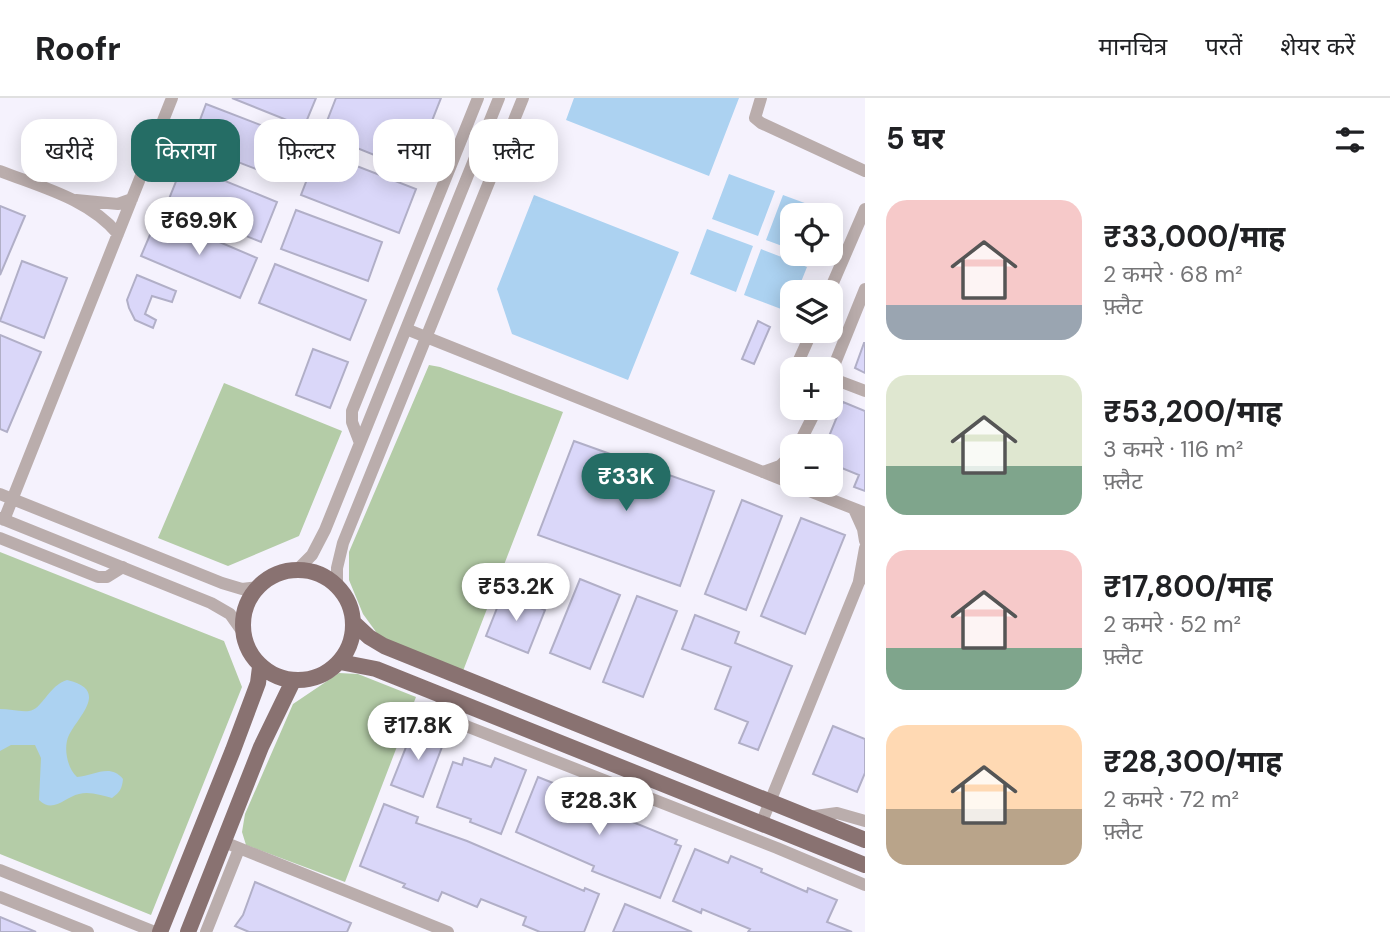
<!DOCTYPE html>
<html lang="hi">
<head>
<meta charset="utf-8">
<style>
	body { margin:0; font-family:"DM Sans","Noto Sans Devanagari",sans-serif; background:#f2f2f2; color:#202124; height:100vh; display:flex; flex-direction:column; font-size:26px; white-space:nowrap }
	* { box-sizing:border-box; margin:0 }
	p { font-size:23px; color:#757577 }
	.icon { flex:none; width:38px; height:38px; fill:none; stroke:currentColor; stroke-width:2; stroke-linecap:round; stroke-linejoin:round }
	.map { position:relative; flex:1; overflow:hidden }
	.drawer { display:flex; flex-direction:column; background:#fff; width:525px }
	.drawer>* { flex:none }
	.hud { position:absolute; left:21px; top:21px; width:665px; height:63px; display:flex; gap:14px }
	.tools { position:absolute; left:780px; top:105px; display:grid; gap:14px }
	.tools a { display:grid; place-items:center; width:63px; height:63px; border-radius:14px; background:#fff; box-shadow:0 4px 18px #0003; font-size:35px }
	.price { position:absolute; translate:-50% -60px; padding:0 16px; border-radius:24px; background:#fff; color:#222; font-size:23px; line-height:46px; filter:drop-shadow(0 2px 4px #0008) }
	.price::after { content:''; position:absolute; left:50%; top:42px; width:21px; height:16px; margin-left:-10px; background:inherit; clip-path:polygon(0 0,100% 0,50% 100%) }
	.price.on { background:#256d65; color:#fff }
	ul { padding:0; list-style:none }
	li { display:flex; align-items:center; gap:21px; height:175px; padding:0 21px }
	li span { display:grid; place-items:center; flex:none; width:196px; height:140px; border-radius:21px; color:#555 }
	li>.icon { margin-inline-start:auto }
	span .icon { width:84px; height:84px; fill:#fffc; stroke-width:1 }
	li b { font-size:30px }
	h2 { display:flex; justify-content:space-between; align-items:center; height:84px; padding:0 21px; font-size:30px }
	.tag { padding:0 24px; border-radius:21px; background:#fff; box-shadow:0 4px 18px #0003; font-size:24px; line-height:63px }
	.tag.on { background:#256d65; color:#fff }
	header { display:flex; align-items:center; gap:42px; box-sizing:border-box; height:98px; padding:0 35px; background:#fff; border-bottom:2px solid #e0e0e0 }
	header strong { font-size:33px }
	nav { display:flex; gap:38px; margin-inline-start:auto; font-size:24px }
	main { display:flex; flex:1; min-height:0 }
	.map>svg:first-child { display:block }
</style>
</head>
<body>
<header>
<strong>Roofr</strong>
<nav><a>मानचित्र</a><a>परतें</a><a>शेयर करें</a></nav>
</header>
<main>
<div class="map">
<svg width="865" height="834" viewBox="0 0 865 834">
	<rect width="100%" height="100%" fill="#f5f2fd"/>
	<!-- green -->
	<path fill="#b4cca7" d="M429,267L440,269L563,314L463,573L379,538L363,516L349,482V454Z
		M224,285L342,333L299,438L228,468L158,440Z
		M0,454L224,543L242,589L151,817L0,756Z
		M339,575L358,576L416,599L345,784L246,747L242,734L245,716L293,606Z"/>
	<!-- water -->
	<path fill="#acd2f1" d="M574,0H739L709,78L566,22Z
		M729,76L775,93L758,138L712,121Z
		M534,97L679,154L628,282L512,236L497,191Z
		M783,97L829,114L827,117H793V152L766,142Z
		M707,131L753,148L736,194L690,176Z
		M761,151L807,169L797,194H793V206L789,214L744,197Z
		M67,582C109,592 80,616 69,637C63,649 67,670 77,679C94,678 110,665 123,681C122,691 120,694 112,700C101,697 89,693 79,696C65,699 53,716 39,702L41,660L35,647H11L0,653V611C9,611 20,614 29,613C42,612 49,587 67,582Z"/>
	<!-- building -->
	<path fill="#dad7f9" stroke="#b1afc7" stroke-width="2" d="M232,0H316L304,29Z
		M336,0H441L430,28L437,31L419,75L322,36Z
		M206,6L297,41L282,81L191,46Z
		M318,53L416,91L399,135L301,97Z
		M183,66L277,104L261,144L167,106Z
		M0,108L25,118L0,177Z
		M296,112L382,144L368,183L281,151Z
		M158,118L257,160L240,200L141,158Z
		M22,163L67,180L44,240L0,223Z
		M275,166L366,202L350,242L259,205Z
		M137,177L176,193L172,204L152,198L145,216L156,222L153,230L135,222L129,210L127,202Z
		M758,223L770,229L754,266L742,261Z
		M0,237L41,254L7,334L0,331Z
		M864,245H865V275L855,270Z
		M313,251L348,264L330,310L296,297Z
		M843,304L865,313V393L854,389L859,377L837,368L831,382V348H825Z
		M574,343L714,393L680,488L538,437Z
		M742,402L782,418L746,512L705,496Z
		M801,420L845,437L805,536L761,518Z
		M580,481L620,497L590,571L550,555Z
		M503,495L545,512L528,555L486,538Z
		M637,498L677,513L643,599L603,584Z
		M695,517L739,534L735,545L792,568L758,652L739,645L748,624L715,611L731,569L682,551Z
		M833,628L865,641V675L857,694L813,676Z
		M414,629L445,641L423,699L391,687Z
		M464,660L491,669L495,660L526,672L501,736L470,724L471,721L437,709L453,664L462,667Z
		M538,679L611,708L608,714L677,742L675,746L681,748L660,800L592,773L594,768L516,734Z
		M384,706L418,719L416,725L467,743L584,793L585,790L599,796L584,834H540L523,827L526,819L481,801L477,809L442,794L438,803L403,789L405,786L360,768Z
		M695,751L728,765L731,758L762,771L761,774L807,794L808,790L837,802L827,824L852,834H748L750,831L702,811L701,815L673,803Z
		M255,784L351,825L347,834H249L235,828L243,817Z
		M625,806L666,823L692,834H613Z
		M0,819L36,834H0Z"/>
	<g fill="none" stroke-linecap="round" stroke-linejoin="round">
		<!-- minor -->
		<path stroke="#baadac" stroke-width="12" d="M761,0L755,20L761,25L865,73
			M0,73C41,89 89,101 118,136
			M76,102L118,106L132,101
			M829,194L865,111
			M406,231L793,386
			M795,271L812,233
			M831,275L865,191
			M831,280L865,293
			M360,345L352,324V313L478,0
			M798,348L817,310
			M763,374L780,368L793,355
			M794,387L865,415
			M0,396L222,485L242,491L258,489
			M854,411L863,431L865,443
			M0,420L211,505L230,516L242,533
			M4,422L172,0
			M0,440L98,479H107L123,469
			M298,471L312,457L325,432L499,0
			M859,483L865,450
			M337,487V470L343,445L523,0
			M438,596L450,615L466,628L777,750L865,787
			M808,719L837,715L865,723
			M761,726L859,484L865,476
			M224,744L448,834
			M0,772L155,834
			M0,799L88,834
			M206,834L239,751"/>
		<!-- major -->
		<path stroke="#897271" stroke-width="16" d="M243 527a55 55 0 1 1 110 0a55 55 0 1 1-110 0Z
			M354,525L369,539L384,548L865,742
			M340,564L376,571L865,767
			M160,834L233,652L258,585L260,569
			M188,834L261,649L293,583"/>
	</g>
</svg>
<div class="tools">
<a><svg class="icon" aria-label="locate" viewBox="0 0 24 24"><circle cx="12" cy="12" r="6"/><path d="M12 2v4M12 18v4M2 12h4M18 12h4"/></svg></a>
<a><svg class="icon" aria-label="layers" viewBox="0 0 24 24"><path d="M12 4l9 5-9 5-9-5zM3 14l9 5 9-5"/></svg></a>
<a>+</a>
<a>−</a>
</div>
<b class="price" style="left:199px;top:159px">₹69.9K</b>
<b class="price on" style="left:626px;top:415px">₹33K</b>
<b class="price" style="left:516px;top:525px">₹53.2K</b>
<b class="price" style="left:418px;top:664px">₹17.8K</b>
<b class="price" style="left:599px;top:739px">₹28.3K</b>
<div class="hud">
<a class="tag">खरीदें</a>
<a class="tag on">किराया</a>
<a class="tag">फ़िल्टर</a>
<a class="tag">नया</a>
<a class="tag">फ़्लैट</a>
</div>
</div>
<section class="drawer">
<h2>5 घर<svg class="icon" aria-label="filters" viewBox="0 0 24 24"><path d="M4 7h16M4 17h16"/><circle cx="9" cy="7" r="2"/><circle cx="15" cy="17" r="2"/></svg></h2>
<ul>
<li><span style="background:linear-gradient(#f6c9c9 75%,#9aa5b1 0)"><svg class="icon" aria-label="home" viewBox="0 0 24 24"><path d="M3 11l9-7 9 7M6 9v11h12V9"/></svg></span><div><b>₹33,000/माह</b><p>2 कमरे · 68 m²</p><p>फ़्लैट</p></div></li>
<li><span style="background:linear-gradient(#dfe7d0 65%,#7fa58c 0)"><svg class="icon" aria-label="home" viewBox="0 0 24 24"><path d="M3 11l9-7 9 7M6 9v11h12V9"/></svg></span><div><b>₹53,200/माह</b><p>3 कमरे · 116 m²</p><p>फ़्लैट</p></div></li>
<li><span style="background:linear-gradient(#f6c9c9 70%,#7fa58c 0)"><svg class="icon" aria-label="home" viewBox="0 0 24 24"><path d="M3 11l9-7 9 7M6 9v11h12V9"/></svg></span><div><b>₹17,800/माह</b><p>2 कमरे · 52 m²</p><p>फ़्लैट</p></div></li>
<li><span style="background:linear-gradient(#ffd9b3 60%,#b9a48a 0)"><svg class="icon" aria-label="home" viewBox="0 0 24 24"><path d="M3 11l9-7 9 7M6 9v11h12V9"/></svg></span><div><b>₹28,300/माह</b><p>2 कमरे · 72 m²</p><p>फ़्लैट</p></div></li>
</ul>
</section>
</main>
</body>
</html>
